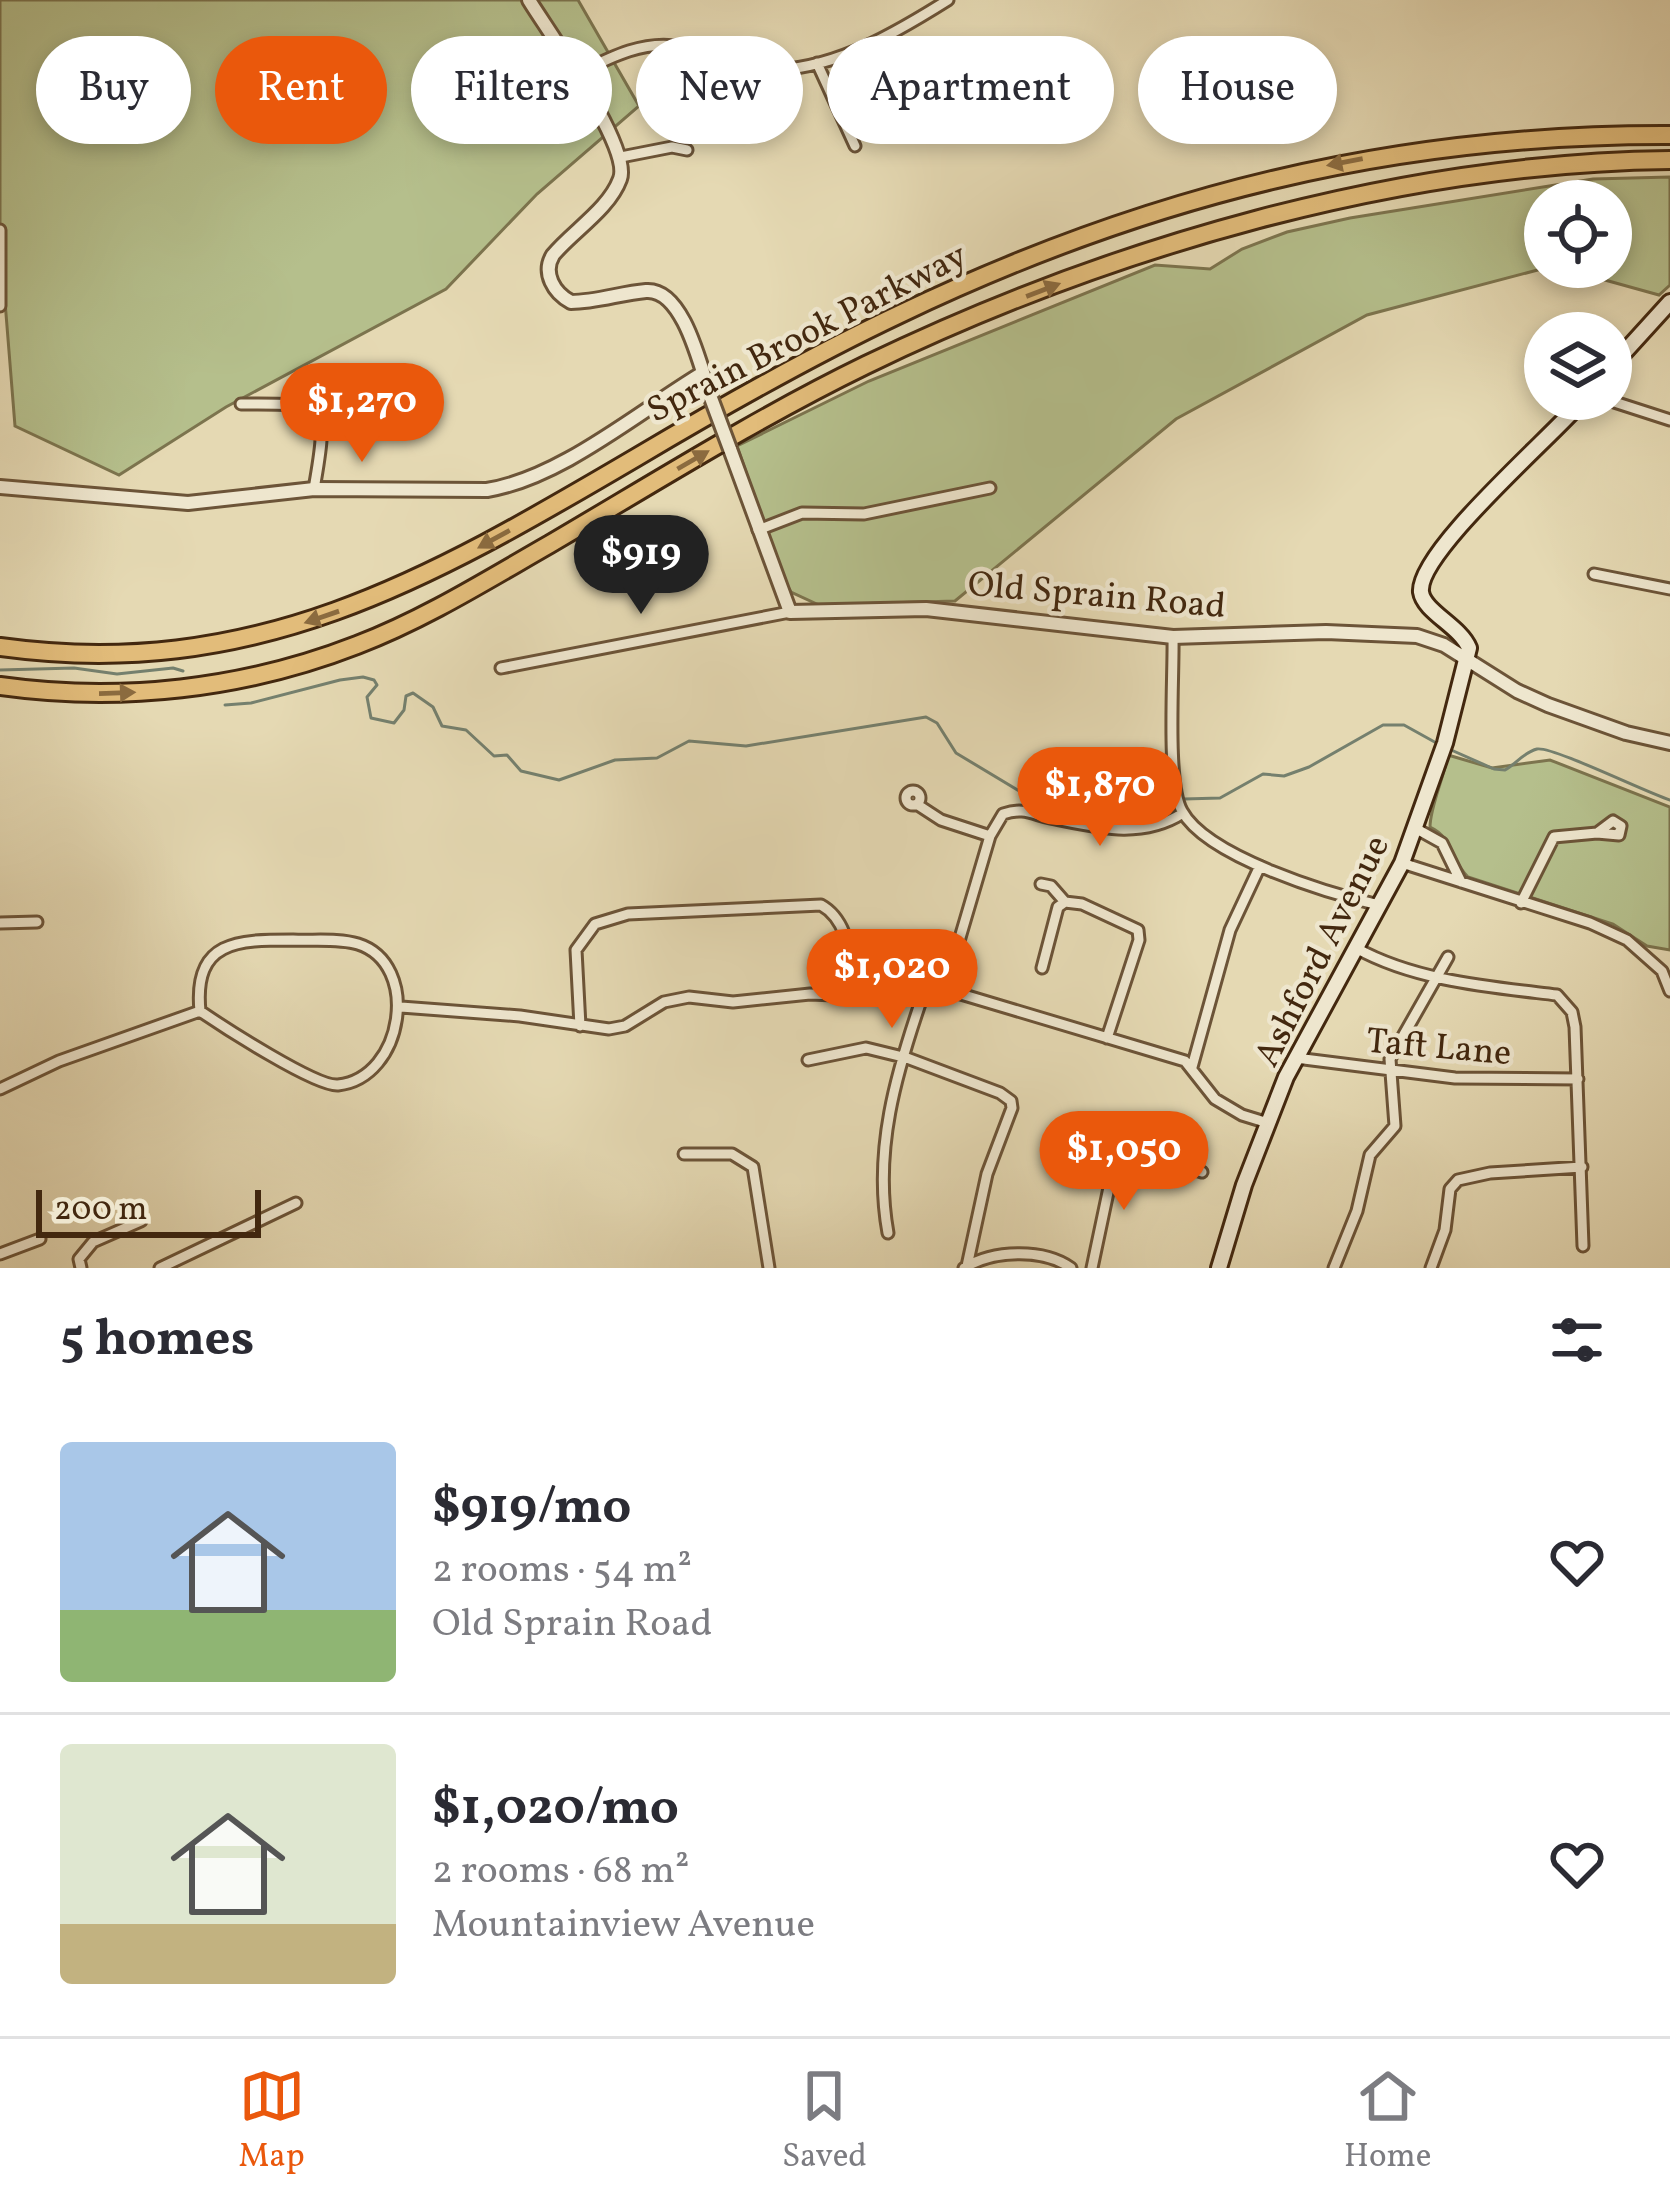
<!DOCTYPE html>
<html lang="en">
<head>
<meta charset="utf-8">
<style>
	body { margin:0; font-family:Vollkorn,serif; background:#f7f7f7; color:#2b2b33; height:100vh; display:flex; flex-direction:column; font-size:45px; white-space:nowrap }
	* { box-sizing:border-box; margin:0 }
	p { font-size:39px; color:#7c7c81 }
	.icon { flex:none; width:66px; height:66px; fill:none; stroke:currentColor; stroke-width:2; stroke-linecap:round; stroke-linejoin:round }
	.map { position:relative; height:1268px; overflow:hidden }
	.side { display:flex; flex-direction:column; background:#fff; flex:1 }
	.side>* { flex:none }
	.top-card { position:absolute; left:36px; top:36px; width:1599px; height:108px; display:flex; gap:24px }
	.tools { position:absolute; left:1524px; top:180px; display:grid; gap:24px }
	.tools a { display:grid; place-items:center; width:108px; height:108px; border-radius:50%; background:#fff; box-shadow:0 6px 18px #0003; font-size:60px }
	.scale { position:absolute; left:36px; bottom:30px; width:225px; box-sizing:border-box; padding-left:12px; border:6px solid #43280f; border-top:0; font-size:33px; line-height:42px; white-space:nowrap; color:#43280f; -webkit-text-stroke:9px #eee6ce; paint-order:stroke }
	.price { position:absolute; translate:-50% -102px; padding:0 27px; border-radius:42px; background:#ea580c; color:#fff; font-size:39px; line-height:78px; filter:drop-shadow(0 3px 6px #0008) }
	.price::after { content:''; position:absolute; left:50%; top:72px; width:36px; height:27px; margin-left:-18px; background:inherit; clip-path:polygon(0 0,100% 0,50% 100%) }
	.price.on { background:#222; color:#fff }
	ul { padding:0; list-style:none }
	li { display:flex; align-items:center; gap:36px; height:300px; padding:0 60px }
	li+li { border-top:3px solid #e1e1e2 }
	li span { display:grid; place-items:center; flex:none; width:336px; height:240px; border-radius:12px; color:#555 }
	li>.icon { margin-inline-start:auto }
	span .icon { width:144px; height:144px; fill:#fffc; stroke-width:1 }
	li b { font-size:51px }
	h2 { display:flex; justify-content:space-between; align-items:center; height:144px; padding:0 60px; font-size:51px }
	.pill { padding:0 42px; border-radius:54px; background:#fff; box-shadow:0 6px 18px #0003; font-size:42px; line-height:108px }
	.pill.on { background:#ea580c; color:#fff }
	.tab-bar { display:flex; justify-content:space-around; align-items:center; height:168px; border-top:3px solid #e1e1e2; background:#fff; font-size:33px; color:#7c7c81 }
	.tab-bar a { display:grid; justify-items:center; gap:6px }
	.tab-bar .on { color:#ea580c }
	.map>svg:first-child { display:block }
</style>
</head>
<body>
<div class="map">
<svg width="1670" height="1268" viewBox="0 0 1670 1268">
	<rect width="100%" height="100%" fill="#e5d9b3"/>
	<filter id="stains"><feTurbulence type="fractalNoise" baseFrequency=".00167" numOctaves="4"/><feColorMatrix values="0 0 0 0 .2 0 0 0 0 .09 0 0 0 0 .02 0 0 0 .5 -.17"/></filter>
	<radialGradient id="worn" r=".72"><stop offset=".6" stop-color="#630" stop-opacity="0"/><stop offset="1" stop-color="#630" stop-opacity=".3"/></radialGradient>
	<!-- green -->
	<path fill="#b5bf8c" stroke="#7c744e" stroke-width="3" d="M0,0H578L639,106L537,194L446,289L226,407L119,475L15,426L0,239Z
		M1670,177V285L1659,295L1558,267H1611V201H1545V267H1549L1367,315L1176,419L955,601L819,605L791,592L783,579L737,446L869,381L1155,265L1210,269L1242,249L1287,232L1350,218L1593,179Z
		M1448,755L1492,768L1550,760L1670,807V950L1647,946L1613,924L1468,877C1450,860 1454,838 1430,827C1430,807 1444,777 1448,755Z"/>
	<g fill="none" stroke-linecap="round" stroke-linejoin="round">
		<!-- stream -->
		<path stroke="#75806e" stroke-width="3" d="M0,670L74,668L117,674L173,668L183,671
			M225,705L251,703L340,680L363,677L374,680L377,685L367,697L371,718L394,723L404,710L406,696L413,693L433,707L442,726L466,730L494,756L507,755L521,771L559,780L615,760L657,758L689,741L746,746L926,717L937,723L956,753L1026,795
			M1449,749L1494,769L1505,770C1516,764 1524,752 1537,749C1552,746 1645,792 1670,800
			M1059,798L1092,795L1146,814L1170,800
			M1184,799L1220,798L1263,774L1284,776L1309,767L1383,725H1404L1440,745"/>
		<!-- minor casing -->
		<g stroke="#6c5438" stroke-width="15">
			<path id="minor" d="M817,63L855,146
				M575,75C607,59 643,39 681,47C704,52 727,66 751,69C822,77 891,36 948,0
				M621,157L672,147L687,150
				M0,230V306
				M1605,399L1670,420
				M241,404C327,403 329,404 314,489
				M758,530L802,513L864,514L990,488
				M1594,574L1670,589
				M1173,637C1174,674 1166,783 1182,811C1207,857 1330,894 1379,905
				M501,668L790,612
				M906 798a7 7 0 1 1 14 0a7 7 0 1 1-14 0Z
				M918,805L941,820L990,836
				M1613,821L1621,826L1619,835L1597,833Z
				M1415,828L1442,843L1461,882
				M1402,863L1590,923L1627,940L1662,971L1670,991
				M1041,884L1051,886L1065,902
				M1065,902L1082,904L1138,930L1139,940L1107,1038
				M1521,903L1554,837L1597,833
				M0,923L37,922
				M293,940C313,941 339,938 358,944C421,964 404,1078 338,1085C316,1087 222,1026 200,1011C193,940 238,940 293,940Z
				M1356,948C1415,981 1491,987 1557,995L1572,1012L1575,1027L1583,1246
				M1042,968L1058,907L1065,902
				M944,992L990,836L1003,814C1023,807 1032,814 1050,818C1095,827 1141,840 1183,813
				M401,1007L520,1016L609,1029L625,1026L664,1002L689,997L733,1002L810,994L908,998L954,992L1185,1061L1215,1099L1242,1115L1268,1123
				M580,1026L576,950L595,924L628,914L821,905C850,921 853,966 852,996
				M1296,1058L1455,1078L1578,1079
				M808,1060L866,1048L907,1058L1000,1093L1011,1101L1012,1108L987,1174L967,1266
				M1192,1067L1230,930L1260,866
				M0,1089L59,1061L200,1011
				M684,1154H732L753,1167L769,1268
				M888,1233C873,1151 896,1073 923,995
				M0,1254L40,1239
				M81,1268L79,1259L93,1242L141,1221
				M160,1268L296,1203
				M964,1268C993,1250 1043,1248 1071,1268
				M1092,1268L1118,1145L1202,1172
				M1334,1268L1357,1211L1370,1155L1395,1126L1390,1059L1448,957
				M1431,1268L1445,1230L1450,1189L1458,1180L1490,1173L1582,1167"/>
		</g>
		<!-- tertiary casing -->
		<g stroke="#6c5438" stroke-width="18">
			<path id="tertiary" d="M529,0C548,31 632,148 620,179C609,209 573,231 553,255C542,273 554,293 571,302C597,302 621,293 646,291C684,288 701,369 711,398
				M730,449L790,612L926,609L1173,637L1326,632L1417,636L1444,645L1517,691L1548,705L1626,733L1670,743
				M0,487L188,503L314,489L487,490C561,478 638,412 703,373"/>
		</g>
		<!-- secondary casing -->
		<g stroke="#43280f" stroke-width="20">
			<path id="secondary" d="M1611,367L1670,302
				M1219,1268L1244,1185L1286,1077L1402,863L1445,743L1469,648C1460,626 1424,612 1421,592C1417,552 1554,435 1584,399"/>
		</g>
		<!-- motorway casing -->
		<g stroke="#43280f" stroke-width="22">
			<path id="motorway" d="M0,647C253,682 428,580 637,457C723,406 809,357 900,314C1149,195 1393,134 1670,135
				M0,686C120,703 244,689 357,645C425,619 487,580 550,544C654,483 757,418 866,365C1110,247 1398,163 1670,160"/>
		</g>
		<!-- minor -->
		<use href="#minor" stroke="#eee6ce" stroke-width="9"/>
		<!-- tertiary -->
		<use href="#tertiary" stroke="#eee6ce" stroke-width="12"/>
		<!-- secondary -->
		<use href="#secondary" stroke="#eee6ce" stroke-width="14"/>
		<!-- motorway -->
		<use href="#motorway" stroke="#e2bc7a" stroke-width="16"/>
		<!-- tertiary-bridge casing -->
		<g stroke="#6c5438" stroke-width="18" stroke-linecap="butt">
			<path id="tertiary-bridge" d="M711,398L730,449"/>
		</g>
		<!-- tertiary-bridge -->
		<use href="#tertiary-bridge" stroke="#eee6ce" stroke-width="12"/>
	</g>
	<!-- one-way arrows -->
	<defs><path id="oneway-solid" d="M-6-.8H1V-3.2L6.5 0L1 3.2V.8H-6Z" transform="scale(3)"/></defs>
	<g fill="#8b6b3f">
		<use href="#oneway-solid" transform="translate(1345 162) rotate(169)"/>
		<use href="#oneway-solid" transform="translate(1043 290) rotate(-21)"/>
		<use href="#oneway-solid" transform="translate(693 460) rotate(-30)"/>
		<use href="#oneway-solid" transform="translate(494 539) rotate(151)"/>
		<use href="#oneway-solid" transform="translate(322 617) rotate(161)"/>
		<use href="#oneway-solid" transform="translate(117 693) rotate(-2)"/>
	</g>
	<g text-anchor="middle" stroke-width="9" stroke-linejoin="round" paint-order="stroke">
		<!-- street labels -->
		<g font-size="36" fill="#43280f" stroke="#eee6ce">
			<text transform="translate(806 331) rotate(-27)" y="13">Sprain Brook Parkway</text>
			<text transform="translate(1097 593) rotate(5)" y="13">Old Sprain Road</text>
			<text transform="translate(1320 950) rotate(-63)" y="13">Ashford Avenue</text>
			<text transform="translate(1439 1045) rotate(5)" y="13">Taft Lane</text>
		</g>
	</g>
	<rect width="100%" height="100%" filter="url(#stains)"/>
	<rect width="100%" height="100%" fill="url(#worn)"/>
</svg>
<div class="tools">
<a><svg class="icon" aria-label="locate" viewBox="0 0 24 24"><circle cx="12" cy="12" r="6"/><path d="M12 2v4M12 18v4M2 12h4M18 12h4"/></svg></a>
<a><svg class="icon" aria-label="layers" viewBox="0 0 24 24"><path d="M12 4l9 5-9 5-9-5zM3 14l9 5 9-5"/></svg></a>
</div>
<div class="scale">200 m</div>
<b class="price" style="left:362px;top:465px">$1,270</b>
<b class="price on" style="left:641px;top:617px">$919</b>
<b class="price" style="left:1100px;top:849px">$1,870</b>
<b class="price" style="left:892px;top:1031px">$1,020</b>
<b class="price" style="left:1124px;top:1213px">$1,050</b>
<div class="top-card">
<a class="pill">Buy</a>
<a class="pill on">Rent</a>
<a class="pill">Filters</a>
<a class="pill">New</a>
<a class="pill">Apartment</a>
<a class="pill">House</a>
</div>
</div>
<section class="side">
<h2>5 homes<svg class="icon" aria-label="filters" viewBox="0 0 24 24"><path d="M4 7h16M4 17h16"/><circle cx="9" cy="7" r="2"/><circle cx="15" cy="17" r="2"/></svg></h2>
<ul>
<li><span style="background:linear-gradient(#a9c7e8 70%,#8fb573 0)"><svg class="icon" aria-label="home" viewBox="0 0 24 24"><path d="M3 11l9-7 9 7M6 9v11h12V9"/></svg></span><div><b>$919/mo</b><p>2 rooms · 54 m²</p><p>Old Sprain Road</p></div><svg class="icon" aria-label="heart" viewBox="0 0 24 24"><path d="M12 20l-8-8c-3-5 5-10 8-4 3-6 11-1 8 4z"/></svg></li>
<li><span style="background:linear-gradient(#dfe7d0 75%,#c2b280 0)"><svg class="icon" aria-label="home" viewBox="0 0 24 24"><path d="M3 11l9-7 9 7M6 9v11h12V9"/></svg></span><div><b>$1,020/mo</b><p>2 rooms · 68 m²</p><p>Mountainview Avenue</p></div><svg class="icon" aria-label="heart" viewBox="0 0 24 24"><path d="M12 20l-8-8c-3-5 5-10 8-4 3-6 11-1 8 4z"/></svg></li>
</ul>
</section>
<nav class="tab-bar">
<a class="on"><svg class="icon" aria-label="map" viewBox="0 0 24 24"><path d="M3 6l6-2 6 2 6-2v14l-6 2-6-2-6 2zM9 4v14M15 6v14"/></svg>Map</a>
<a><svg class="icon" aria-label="saved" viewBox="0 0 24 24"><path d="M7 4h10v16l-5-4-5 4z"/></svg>Saved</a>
<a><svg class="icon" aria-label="home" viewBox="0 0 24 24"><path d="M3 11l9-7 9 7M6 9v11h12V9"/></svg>Home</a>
</nav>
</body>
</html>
